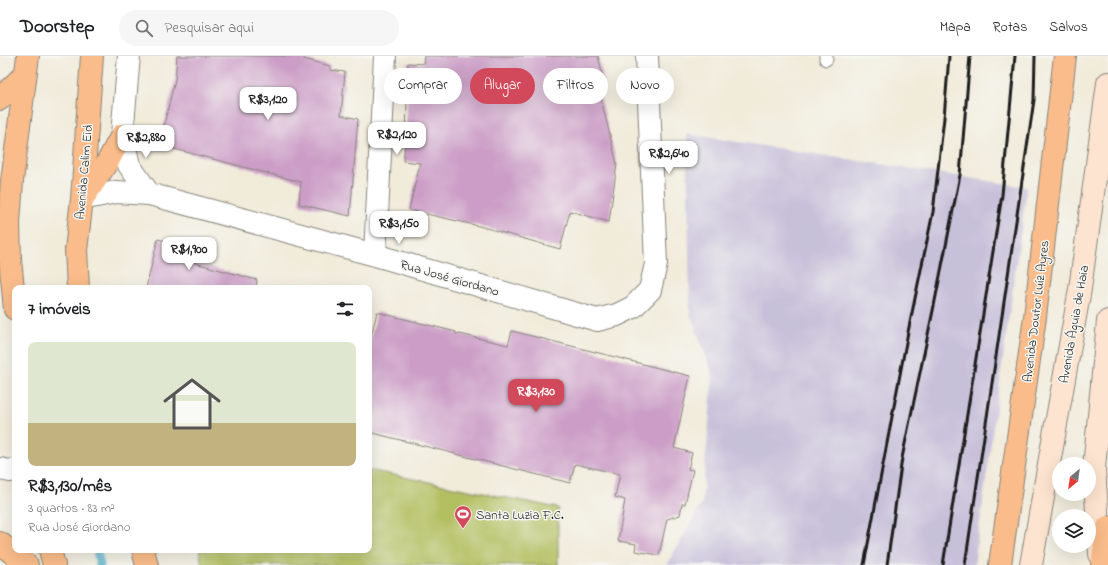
<!DOCTYPE html>
<html lang="pt">
<head>
<meta charset="utf-8">
<style>
	body { margin:0; font-family:"Indie Flower",sans-serif; background:#f6f6f6; color:#202124; height:100vh; display:flex; flex-direction:column; font-size:15px; white-space:nowrap }
	* { box-sizing:border-box; margin:0 }
	p { font-size:13px; color:#757577 }
	.icon { flex:none; width:22px; height:22px; fill:none; stroke:currentColor; stroke-width:2; stroke-linecap:round; stroke-linejoin:round }
	.map { position:relative; flex:1; overflow:hidden }
	.sheet { position:absolute; left:12px; top:229px; width:360px; height:268px; display:flex; flex-direction:column; background:#fff; border-radius:8px; box-shadow:0 4px 16px #0002 }
	.sheet>* { flex:none }
	.banner { position:absolute; left:384px; top:12px; width:380px; height:36px; display:flex; gap:8px }
	.needle { width:26px; rotate:209deg }
	.buttons { position:absolute; left:1052px; top:401px; display:grid; gap:8px }
	.buttons a { display:grid; place-items:center; width:44px; height:44px; border-radius:50%; background:#fff; box-shadow:0 4px 16px #0002; font-size:20px }
	.price { position:absolute; translate:-50% -34px; padding:0 9px; border-radius:8px; background:#fff; color:#222; font-size:13px; line-height:26px; filter:drop-shadow(0 1px 2px #0008) }
	.price::after { content:''; position:absolute; left:50%; top:24px; width:12px; height:9px; margin-left:-6px; background:inherit; clip-path:polygon(0 0,100% 0,50% 100%) }
	.price.selected { background:#d1495b; color:#fff }
	ul { padding:0; list-style:none }
	li { display:grid; align-content:center; gap:8px; height:212px; padding:0 16px }
	li+li { border-top:1px solid #e0e0e0 }
	li span { display:grid; place-items:center; height:124px; border-radius:8px; color:#555 }
	li>.icon { margin-inline-start:auto }
	span .icon { width:72px; height:72px; fill:#fffc; stroke-width:1 }
	li b { font-size:17px }
	h2 { display:flex; justify-content:space-between; align-items:center; height:48px; padding:0 16px; font-size:17px }
	.tag { padding:0 14px; border-radius:18px; background:#fff; box-shadow:0 4px 16px #0002; font-size:14px; line-height:36px }
	.tag.selected { background:#d1495b; color:#fff }
	header { display:flex; align-items:center; gap:24px; box-sizing:border-box; height:56px; padding:0 20px; background:#fff; border-bottom:1px solid #e0e0e0 }
	header strong { font-size:19px }
	nav { display:flex; gap:22px; margin-inline-start:auto; font-size:14px }
	.search { width:280px; height:36px; background:#f6f6f6; display:flex; align-items:center; gap:10px; box-sizing:border-box; padding:0 14px; border-radius:22px; color:#757577; font-size:15px }
	.map>svg:first-child { display:block }
</style>
</head>
<body>
<header>
<strong>Doorstep</strong>
<div class="search"><svg class="icon" aria-label="search" viewBox="0 0 24 24"><circle cx="10" cy="10" r="6"/><path d="M15 15l6 6"/></svg>Pesquisar aqui</div>
<nav><a>Mapa</a><a>Rotas</a><a>Salvos</a></nav>
</header>
<div class="map">
<svg width="1108" height="509" viewBox="0 0 1108 509">
	<rect width="100%" height="100%" fill="#f6f6f2"/>
	<filter id="ink" filterUnits="userSpaceOnUse"><feTurbulence type="fractalNoise" baseFrequency=".025" numOctaves="2"/><feDisplacementMap in="SourceGraphic" scale="8" xChannelSelector="R" yChannelSelector="G"/><feConvolveMatrix kernelMatrix="1 2 1 2 8 2 1 2 1" color-interpolation-filters="sRGB"/></filter>
	<filter id="wash" filterUnits="userSpaceOnUse"><feTurbulence type="fractalNoise" baseFrequency=".012" numOctaves="4" result="noise"/><feDisplacementMap in="SourceGraphic" scale="16" xChannelSelector="R" yChannelSelector="G"/><feGaussianBlur stdDeviation="0.9" result="paint"/><feColorMatrix in="noise" values="0 0 0 0 0 0 0 0 0 0 0 0 0 0 0 0 0 1.4 0 .05"/><feComposite in="paint" operator="in"/></filter>
	<g filter="url(#wash)">
		<rect width="100%" height="100%" fill="#f1ebda"/>
		<!-- industrial -->
		<path fill="#c7c0d9" d="M687,78L1027,131L974,509H667L702,447L713,319L690,257Z"/>
		<!-- green -->
		<path fill="#b3c062" stroke="#686e3f" d="M369,414L558,452V509H202L199,494H369Z"/>
		<g fill="none" stroke-linecap="round" stroke-linejoin="round">
			<!-- stream -->
			<path stroke="#4fb0ce" stroke-width="9" d="M97,494L100,509"/>
		</g>
		<g id="blocks">
			<!-- building -->
			<path fill="#cc9ec7" d="M177,0H304V3L330,10V14L345,16L341,59L358,63L350,160L299,148L301,126L159,89L175,24Z
				M424,0H598L604,25L597,27L617,108L609,166L570,155L560,193L479,170L409,154L420,107L403,105L406,81L408,7L423,8Z
				M158,183L198,194L195,207L257,224L256,232H146Z
				M377,256L456,276L455,277L508,289L512,275L690,320L674,392L692,397L688,413L693,414L685,448H682L680,459L667,463L659,499L635,495L636,488L618,485L625,444L615,441L620,418L575,408L570,427L369,376V289Z"/>
		</g>
	</g>
	<g filter="url(#ink)">
		<use href="#blocks" fill-opacity="0" stroke="#86847b" stroke-width="1"/>
		<g fill="none" stroke-linecap="round" stroke-linejoin="round">
			<!-- lane casing -->
			<g stroke="#86847b" stroke-width="15">
				<path id="lane" d="M826,0V3"/>
			</g>
			<!-- street casing -->
			<g stroke="#86847b" stroke-width="24">
				<path id="street" d="M129,0L122,79L129,109L149,138
					M82,143L116,136L149,138L375,199L597,264L617,259L633,251L650,234L656,208L647,0
					M375,199L385,0
					M0,413L10,415L15,414"/>
			</g>
			<!-- secondary casing -->
			<g stroke="#86847b" stroke-width="24">
				<path id="secondary" d="M1100,498L1094,412L1108,265
					M1031,509L1080,233L1108,27"/>
			</g>
			<!-- primary casing -->
			<g stroke="#86847b" stroke-width="24">
				<path id="primary" d="M0,43L25,18
					M83,142L108,105L122,79
					M78,232L76,194L82,143L92,0
					M15,253L10,203L9,167L12,125L28,0
					M0,487L27,509
					M50,494L54,509
					M143,494L147,509"/>
			</g>
			<!-- highway casing -->
			<g stroke="#86847b" stroke-width="24">
				<path id="highway" d="M1000,509L1035,261L1065,0
					M1102,509L1108,471"/>
			</g>
			<!-- lane -->
			<use href="#lane" stroke="#fff" stroke-width="13"/>
			<!-- street -->
			<use href="#street" stroke="#fff" stroke-width="22"/>
			<!-- secondary -->
			<use href="#secondary" stroke="#fde4d0" stroke-width="22"/>
			<!-- primary -->
			<use href="#primary" stroke="#f9bc8a" stroke-width="22"/>
			<!-- highway -->
			<use href="#highway" stroke="#f9bc8a" stroke-width="22"/>
			<!-- rail -->
			<path stroke="#1c1c1c" stroke-width="3" d="M864,509L908,276L933,156L944,62L949,0
				M887,509L902,402L935,245L960,119L970,0
				M943,509L1002,139L1015,0
				M965,509L1034,44L1035,0"/>
		</g>
	</g>
	<!-- icons -->
	<defs>
		<g id="stadium-pin" transform="scale(0.9)"><path d="M0 17L-7.5 6A9.5 9.5 0 1 1 7.5 6Z" fill="#d1495b" stroke="#f6f6f2"/><path d="M0-5a6.5 5 0 1 0 0 10a6.5 5 0 1 0 0-10ZM-3.5-1.8h7v3.6h-7Z" fill="#fff"/></g>
	</defs>
	<g fill-rule="evenodd">
		<use href="#stadium-pin" x="463" y="458"/>
	</g>
	<g text-anchor="middle" stroke-width="3" stroke-linejoin="round" paint-order="stroke">
		<!-- street labels -->
		<g font-size="13" fill="#1c1c1c" stroke="#f6f6f2">
			<text transform="translate(83 116) rotate(-85)" y="5">Avenida Calim Eid</text>
			<text transform="translate(450 221) rotate(16)" y="5">Rua José Giordano</text>
			<text transform="translate(1035 255) rotate(-83)" y="5">Avenida Doutor Luíz Ayres</text>
			<text transform="translate(1073 268) rotate(-80)" y="5">Avenida Águia de Haia</text>
		</g>
		<!-- poi labels -->
		<g font-size="13" fill="#1c1c1c" stroke="#f6f6f2" text-anchor="start">
			<text x="476" y="463">Santa Luzia F.C.</text>
		</g>
	</g>
</svg>
<div class="buttons">
<a><svg class="needle" viewBox="-14 -14 28 28"><path d="M0-13l5 13h-10z" fill="#e53935"/><path d="M0 13l5-13h-10z" fill="#757577"/></svg></a>
<a><svg class="icon" aria-label="layers" viewBox="0 0 24 24"><path d="M12 4l9 5-9 5-9-5zM3 14l9 5 9-5"/></svg></a>
</div>
<b class="price" style="left:268px;top:65px">R$3,120</b>
<b class="price" style="left:397px;top:100px">R$2,120</b>
<b class="price" style="left:146px;top:103px">R$2,880</b>
<b class="price" style="left:669px;top:119px">R$2,640</b>
<b class="price" style="left:399px;top:189px">R$3,150</b>
<b class="price" style="left:189px;top:215px">R$1,900</b>
<b class="price selected" style="left:536px;top:357px">R$3,130</b>
<div class="banner">
<a class="tag">Comprar</a>
<a class="tag selected">Alugar</a>
<a class="tag">Filtros</a>
<a class="tag">Novo</a>
</div>
<section class="sheet">
<h2>7 imóveis<svg class="icon" aria-label="filters" viewBox="0 0 24 24"><path d="M4 7h16M4 17h16"/><circle cx="9" cy="7" r="2"/><circle cx="15" cy="17" r="2"/></svg></h2>
<ul>
<li><span style="background:linear-gradient(#dfe7d0 65%,#c2b280 0)"><svg class="icon" aria-label="home" viewBox="0 0 24 24"><path d="M3 11l9-7 9 7M6 9v11h12V9"/></svg></span><div><b>R$3,130/mês</b><p>3 quartos · 83 m²</p><p>Rua José Giordano</p></div></li>
</ul>
</section>
</div>
</body>
</html>
